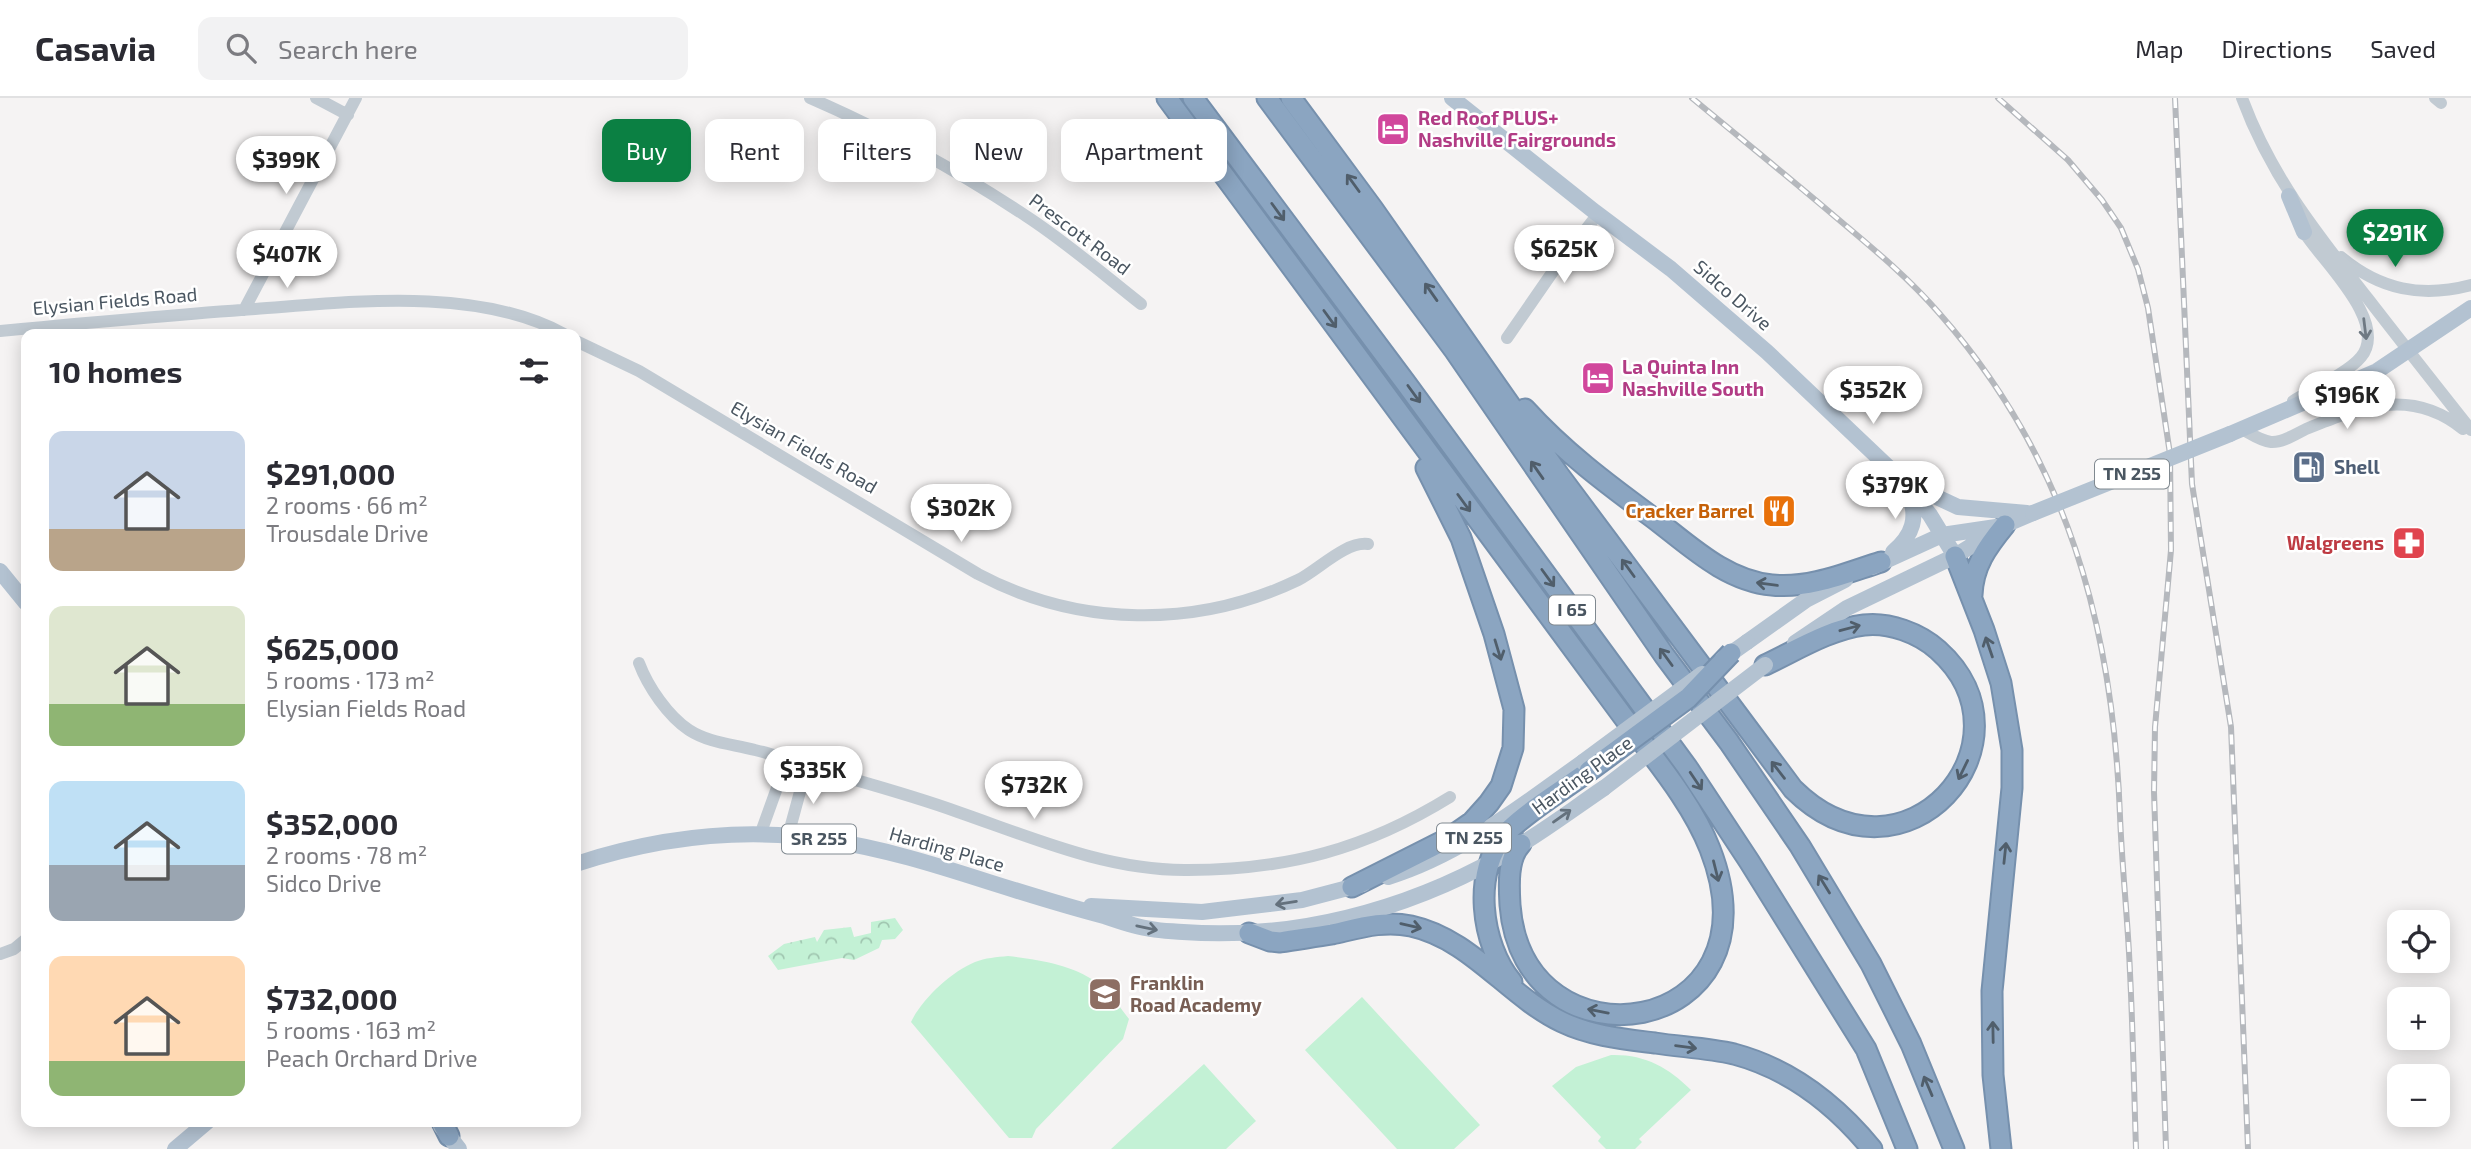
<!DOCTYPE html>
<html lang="en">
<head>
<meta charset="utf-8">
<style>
	body { margin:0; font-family:"Exo 2",sans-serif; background:#f2f2f3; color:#2b2b33; height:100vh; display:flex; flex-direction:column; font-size:26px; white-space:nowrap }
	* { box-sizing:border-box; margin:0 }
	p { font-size:23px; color:#7c7c81 }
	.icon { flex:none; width:38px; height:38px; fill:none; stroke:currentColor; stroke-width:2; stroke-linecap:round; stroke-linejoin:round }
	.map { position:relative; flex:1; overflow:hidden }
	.drawer { position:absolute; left:21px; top:231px; width:560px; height:798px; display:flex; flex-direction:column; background:#fff; border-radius:14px; box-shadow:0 4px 18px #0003 }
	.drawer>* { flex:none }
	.hud { position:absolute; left:602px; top:21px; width:665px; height:63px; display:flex; gap:14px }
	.fabs { position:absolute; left:2387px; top:812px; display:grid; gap:14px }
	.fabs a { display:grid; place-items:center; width:63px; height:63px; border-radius:14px; background:#fff; box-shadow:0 4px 18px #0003; font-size:35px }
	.price { position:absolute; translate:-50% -60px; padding:0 16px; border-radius:24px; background:#fff; color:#222; font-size:23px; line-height:46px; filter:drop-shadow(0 2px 4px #0008) }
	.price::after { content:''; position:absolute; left:50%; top:42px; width:21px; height:16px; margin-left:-10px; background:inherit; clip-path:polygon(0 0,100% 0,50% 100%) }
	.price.active { background:#0b8043; color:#fff }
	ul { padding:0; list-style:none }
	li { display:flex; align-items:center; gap:21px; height:175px; padding:0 28px }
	li span { display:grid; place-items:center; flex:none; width:196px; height:140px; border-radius:14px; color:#555 }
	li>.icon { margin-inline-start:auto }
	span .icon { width:84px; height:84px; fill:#fffc; stroke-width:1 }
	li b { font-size:30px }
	h2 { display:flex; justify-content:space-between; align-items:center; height:84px; padding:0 28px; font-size:30px }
	.pill { padding:0 24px; border-radius:14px; background:#fff; box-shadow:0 4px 18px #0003; font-size:24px; line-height:63px }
	.pill.active { background:#0b8043; color:#fff }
	header { display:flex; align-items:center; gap:42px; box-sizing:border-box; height:98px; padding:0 35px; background:#fff; border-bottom:2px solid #e1e1e2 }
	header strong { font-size:33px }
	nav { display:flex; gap:38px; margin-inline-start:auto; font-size:24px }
	.search { width:490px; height:63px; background:#f2f2f3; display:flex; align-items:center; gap:18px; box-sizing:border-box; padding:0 24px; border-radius:14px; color:#7c7c81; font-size:26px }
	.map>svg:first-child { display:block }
</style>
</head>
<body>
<header>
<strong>Casavia</strong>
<div class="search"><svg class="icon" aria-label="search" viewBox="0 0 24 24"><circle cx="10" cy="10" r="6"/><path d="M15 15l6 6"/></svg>Search here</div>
<nav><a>Map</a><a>Directions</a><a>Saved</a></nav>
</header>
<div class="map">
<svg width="2471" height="1051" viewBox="0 0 2471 1051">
	<defs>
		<pattern id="park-crowns" width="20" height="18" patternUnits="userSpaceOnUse" patternTransform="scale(1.75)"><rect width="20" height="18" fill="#c3f1d5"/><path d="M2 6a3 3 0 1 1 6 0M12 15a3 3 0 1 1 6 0" fill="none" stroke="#a0c6b0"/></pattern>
	</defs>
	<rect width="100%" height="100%" fill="#f5f3f3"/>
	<!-- grass -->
	<path fill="#c3f1d5" d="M1008,858C1037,861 1073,867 1096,884C1110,894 1119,908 1129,921L1123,941L1036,1031L1032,1040H1009L911,924C922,901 951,874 975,864C985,860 997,859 1008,858Z
		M1362,899L1480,1027L1454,1051H1397L1305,952Z
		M1611,957C1644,956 1668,969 1691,992L1639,1041L1642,1044L1635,1051H1606L1598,1043L1601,1039L1552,988L1576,969Z
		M1204,966L1256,1023L1226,1051H1111Z"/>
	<!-- park -->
	<path fill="url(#park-crowns)" d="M895,820L903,832L895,841L882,842L879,850L854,862L842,860L778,872L768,858L784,846L815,839L817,844L824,832L851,829L854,839L871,835V824Z"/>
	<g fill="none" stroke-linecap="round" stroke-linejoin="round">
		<!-- highway casing -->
		<g stroke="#7690ad" stroke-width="23">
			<path id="highway" d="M1167,0L1622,617C1652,658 1692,704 1710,751C1784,941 1523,978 1510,807C1509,789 1507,760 1521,746
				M1193,0L1405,284L1687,669L1749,763L1866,951L1907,1051
				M1267,0L1455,253L1664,557L1729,644L1800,748L1871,866L1911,946L1954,1051
				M1291,0L1373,111L1559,377L1793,691C1904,801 2041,644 1938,552C1919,535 1889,524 1864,527C1830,531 1795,553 1765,567
				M1525,311C1563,353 1607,386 1652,419C1688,446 1725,483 1772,487C1809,491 1846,475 1881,464
				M1955,458L1984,532L2001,585L2012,652V690L1992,893L1993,977L2001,1051
				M1972,497C1973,468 1987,449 2005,427
				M1352,789L1449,740L1472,724L1489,705L1501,688L1513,650L1514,611L1494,536L1461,440L1426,370
				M1249,835L1270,843L1280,844C1297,841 1315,839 1332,836C1359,830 1383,822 1411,828C1471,841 1508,898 1562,924C1591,938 1623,941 1655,945C1681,949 1708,950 1734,956C1790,971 1836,1007 1872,1051
				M1512,884C1481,847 1471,772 1507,734C1529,712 1563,692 1589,673
				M442,1024L449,1038"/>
		</g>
		<!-- minor -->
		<path stroke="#c1cad2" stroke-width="12" d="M316,0L348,17
			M810,0C884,32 958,73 1026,118C1066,144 1103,176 1141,206
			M2242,0C2271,79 2318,137 2369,202C2403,246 2437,289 2471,332
			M2435,0L2441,5
			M2341,159C2380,192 2422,200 2471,187
			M244,212L356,0
			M0,233C85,225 170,217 255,211C351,204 476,188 564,236
			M1507,240L1554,172L1598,116
			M576,243L639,273L978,476C1078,529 1196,531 1298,482C1318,472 1346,443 1368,446
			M2293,303C2311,292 2349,274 2361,259C2390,224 2320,161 2304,134
			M2242,331C2251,336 2261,343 2271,344C2282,345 2296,336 2306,331C2361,309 2411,289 2463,331
			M639,565C648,589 668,618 689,632C709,645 733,646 755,652C781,658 806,667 831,675C873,687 917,699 958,714C1033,740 1108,773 1188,772C1287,772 1366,751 1450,699
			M760,737L787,662
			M788,738L807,668
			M0,856L14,851L26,841"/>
		<!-- major -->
		<path stroke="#b3c2d1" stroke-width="16" d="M1452,0L1595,114L1671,171L1767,254L1905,385L1930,417L1955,458
			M2289,98L2304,134
			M2230,336L2377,273L2471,210
			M1911,387L1958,409L2027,415
			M1893,454C1913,437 1919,419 1908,394
			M1872,469L1942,437L1996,429
			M0,473L26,505
			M1747,544L1806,502L1845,482
			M1795,545L1847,510L1955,458L2005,427L2033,415
			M576,766C656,740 743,729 827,742C882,750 936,767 989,784C1027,796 1065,808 1104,818C1119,823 1135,829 1151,831C1161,833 1172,833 1183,834C1293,842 1404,813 1500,759C1536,739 1570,713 1604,690
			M1388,779C1462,756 1521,708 1583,664
			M1091,808L1202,814L1302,802L1363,786
			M441,1028L459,1051
			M175,1051L207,1024"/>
		<!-- highway -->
		<use href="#highway" stroke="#8ba5c1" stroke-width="19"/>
		<!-- rail casing -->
		<g stroke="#b5b8bd" stroke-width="6">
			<path id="rail" d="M1692,0C1739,39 1786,77 1832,116C1870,148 1907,178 1939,215C2067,360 2113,528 2120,718C2122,770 2128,823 2130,875C2133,934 2134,992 2136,1051
				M1998,0L2068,62L2102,102L2121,130L2138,171L2148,210L2170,356L2171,452L2155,629L2154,694L2166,1051
				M2175,0L2192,386L2231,629L2248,1051"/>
		</g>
		<!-- rail -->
		<use href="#rail" stroke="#fff" stroke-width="3.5" stroke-dasharray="10" stroke-linecap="butt"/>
		<!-- highway-bridge casing -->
		<g stroke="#7690ad" stroke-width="23" stroke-linecap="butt">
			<path id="highway-bridge" d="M1589,673L1688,600L1731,555"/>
		</g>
		<!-- major-bridge -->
		<path stroke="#b3c2d1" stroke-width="16" d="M2033,415L2230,336
			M1723,561L1747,544
			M1583,664L1702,576
			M1604,690L1765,567"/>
		<!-- highway-bridge -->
		<use href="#highway-bridge" stroke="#8ba5c1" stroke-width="19"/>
	</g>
	<!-- one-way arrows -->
	<defs><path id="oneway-shaft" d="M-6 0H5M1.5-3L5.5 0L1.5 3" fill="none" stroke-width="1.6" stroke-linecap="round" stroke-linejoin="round" transform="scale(1.75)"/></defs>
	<g stroke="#505e6b">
		<use href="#oneway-shaft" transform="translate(1353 85) rotate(-126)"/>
		<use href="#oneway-shaft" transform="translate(1278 114) rotate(54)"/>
		<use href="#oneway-shaft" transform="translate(1431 194) rotate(-125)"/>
		<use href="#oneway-shaft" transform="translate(1330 221) rotate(54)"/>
		<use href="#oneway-shaft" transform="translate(1414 296) rotate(54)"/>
		<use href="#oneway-shaft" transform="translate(1537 372) rotate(-125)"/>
		<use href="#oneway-shaft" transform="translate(1464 405) rotate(54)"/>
		<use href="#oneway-shaft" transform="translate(1628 470) rotate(-126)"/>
		<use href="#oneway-shaft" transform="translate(1548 480) rotate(54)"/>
		<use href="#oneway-shaft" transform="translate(1767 486) rotate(-172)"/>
		<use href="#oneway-shaft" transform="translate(1850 530) rotate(-15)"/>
		<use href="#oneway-shaft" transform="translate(1989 549) rotate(-109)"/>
		<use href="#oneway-shaft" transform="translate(1498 552) rotate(73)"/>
		<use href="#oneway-shaft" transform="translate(1666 559) rotate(-126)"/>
		<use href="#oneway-shaft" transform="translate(1778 672) rotate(-128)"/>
		<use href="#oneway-shaft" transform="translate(1963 672) rotate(116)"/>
		<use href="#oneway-shaft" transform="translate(1696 683) rotate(56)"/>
		<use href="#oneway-shaft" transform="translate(2005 755) rotate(-84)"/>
		<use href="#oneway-shaft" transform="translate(1716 773) rotate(76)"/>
		<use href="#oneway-shaft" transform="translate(1824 786) rotate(-122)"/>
		<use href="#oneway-shaft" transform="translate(1411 828) rotate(13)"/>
		<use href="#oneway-shaft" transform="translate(1598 913) rotate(-169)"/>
		<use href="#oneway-shaft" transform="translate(1993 934) rotate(-91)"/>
		<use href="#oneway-shaft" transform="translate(1686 949) rotate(7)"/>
		<use href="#oneway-shaft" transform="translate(1928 988) rotate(-113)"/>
	</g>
	<use stroke="#6e7983" href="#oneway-shaft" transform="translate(2365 231) rotate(83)"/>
	<g stroke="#64717d">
		<use href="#oneway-shaft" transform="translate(1562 718) rotate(-35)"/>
		<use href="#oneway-shaft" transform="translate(1286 805) rotate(171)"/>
		<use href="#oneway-shaft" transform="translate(1147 830) rotate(12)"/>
	</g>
	<!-- icons -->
	<defs>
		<g id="hotel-square" transform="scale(1.75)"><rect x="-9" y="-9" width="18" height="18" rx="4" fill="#d1479c" stroke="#fff"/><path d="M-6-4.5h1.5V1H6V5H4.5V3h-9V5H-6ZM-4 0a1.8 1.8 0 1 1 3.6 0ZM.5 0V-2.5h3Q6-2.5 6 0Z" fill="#fff"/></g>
		<g id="fuel-square" transform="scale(1.75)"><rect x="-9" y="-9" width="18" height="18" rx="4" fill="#5c6f8a" stroke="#fff"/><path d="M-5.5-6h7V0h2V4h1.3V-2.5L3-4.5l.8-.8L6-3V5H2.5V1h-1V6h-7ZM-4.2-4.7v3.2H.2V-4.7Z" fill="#fff"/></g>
		<g id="restaurant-square" transform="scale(1.75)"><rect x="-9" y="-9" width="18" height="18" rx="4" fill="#e8710a" stroke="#fff"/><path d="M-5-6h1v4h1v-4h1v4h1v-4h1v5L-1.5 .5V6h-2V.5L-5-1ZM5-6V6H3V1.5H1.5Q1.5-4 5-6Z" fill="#fff"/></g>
		<g id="pharmacy-square" transform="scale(1.75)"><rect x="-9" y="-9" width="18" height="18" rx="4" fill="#e0444e" stroke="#fff"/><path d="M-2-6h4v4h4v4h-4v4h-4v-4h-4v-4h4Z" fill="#fff"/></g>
		<g id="school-square" transform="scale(1.75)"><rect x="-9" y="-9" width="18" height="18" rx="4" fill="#8d6e63" stroke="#fff"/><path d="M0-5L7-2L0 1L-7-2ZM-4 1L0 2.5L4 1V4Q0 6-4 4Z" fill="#fff"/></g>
	</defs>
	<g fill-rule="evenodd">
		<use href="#hotel-square" x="1393" y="31"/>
		<use href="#hotel-square" x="1598" y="280"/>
		<use href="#fuel-square" x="2309" y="369"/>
		<use href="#restaurant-square" x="1779" y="413"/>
		<use href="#pharmacy-square" x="2409" y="445"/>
		<use href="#school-square" x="1105" y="896"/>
	</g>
	<g text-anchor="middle" stroke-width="5" stroke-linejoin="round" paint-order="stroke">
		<!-- shield labels -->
		<g fill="#fff" stroke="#808990" stroke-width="2">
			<rect x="2095" y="361.5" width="74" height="29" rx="5"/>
			<rect x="1549" y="497.5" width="46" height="29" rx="5"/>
			<rect x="1437" y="725.5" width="74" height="29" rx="5"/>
			<rect x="782" y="726.5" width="74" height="29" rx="5"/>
		</g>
		<g font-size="18" font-weight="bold" fill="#4a5661">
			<text x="2132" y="382">TN 255</text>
			<text x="1572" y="518">I 65</text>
			<text x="1474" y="746">TN 255</text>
			<text x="819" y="747">SR 255</text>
		</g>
		<!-- hotel labels -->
		<g font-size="19" font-weight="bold" fill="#b23c85" stroke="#fff" text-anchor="start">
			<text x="1418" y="27">Red Roof PLUS+<tspan x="1418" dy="22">Nashville Fairgrounds</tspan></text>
			<text x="1622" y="276">La Quinta Inn<tspan x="1622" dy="22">Nashville South</tspan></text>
		</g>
		<!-- street labels -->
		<g font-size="19" fill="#4a5661" stroke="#fff">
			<text transform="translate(1080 136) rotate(37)" y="7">Prescott Road</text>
			<text transform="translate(1733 197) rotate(41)" y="7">Sidco Drive</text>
			<text transform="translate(115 203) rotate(-5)" y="7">Elysian Fields Road</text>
			<text transform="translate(804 349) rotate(30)" y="7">Elysian Fields Road</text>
			<text transform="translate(1582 677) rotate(-36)" y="7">Harding Place</text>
			<text transform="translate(947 751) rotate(16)" y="7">Harding Place</text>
		</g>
		<!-- service labels -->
		<g font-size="19" font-weight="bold" fill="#4e5e75" stroke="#fff" text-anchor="start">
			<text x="2334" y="376">Shell</text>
		</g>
		<!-- food labels -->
		<g font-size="19" font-weight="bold" fill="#c56008" stroke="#fff" text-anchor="end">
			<text x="1754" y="420">Cracker Barrel</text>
		</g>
		<!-- health labels -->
		<g font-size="19" font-weight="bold" fill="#be3a42" stroke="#fff" text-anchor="end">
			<text x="2384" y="452">Walgreens</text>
		</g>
		<!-- education labels -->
		<g font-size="19" font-weight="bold" fill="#785e54" stroke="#fff" text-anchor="start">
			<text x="1130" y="892">Franklin<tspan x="1130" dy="22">Road Academy</tspan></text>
		</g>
	</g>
</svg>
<div class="fabs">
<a><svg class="icon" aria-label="locate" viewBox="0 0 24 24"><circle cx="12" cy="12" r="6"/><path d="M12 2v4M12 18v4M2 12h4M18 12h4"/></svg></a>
<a>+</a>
<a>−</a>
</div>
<b class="price" style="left:286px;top:98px">$399K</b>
<b class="price active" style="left:2395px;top:171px">$291K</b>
<b class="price" style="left:1564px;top:187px">$625K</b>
<b class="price" style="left:287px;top:192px">$407K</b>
<b class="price" style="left:1873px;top:328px">$352K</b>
<b class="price" style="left:2347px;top:333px">$196K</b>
<b class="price" style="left:1895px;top:423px">$379K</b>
<b class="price" style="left:961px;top:446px">$302K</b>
<b class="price" style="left:813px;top:708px">$335K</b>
<b class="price" style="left:1034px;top:723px">$732K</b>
<div class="hud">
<a class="pill active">Buy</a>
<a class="pill">Rent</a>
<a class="pill">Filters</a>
<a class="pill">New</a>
<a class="pill">Apartment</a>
</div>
<section class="drawer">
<h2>10 homes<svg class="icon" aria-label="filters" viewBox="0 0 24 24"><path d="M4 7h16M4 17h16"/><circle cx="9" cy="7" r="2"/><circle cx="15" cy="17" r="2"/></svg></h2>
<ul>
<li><span style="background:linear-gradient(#c9d6e8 70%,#b9a48a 0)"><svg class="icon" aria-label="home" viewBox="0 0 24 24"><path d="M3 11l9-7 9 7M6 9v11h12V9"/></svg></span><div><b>$291,000</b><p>2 rooms · 66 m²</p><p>Trousdale Drive</p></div></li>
<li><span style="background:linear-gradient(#dfe7d0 70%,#8fb573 0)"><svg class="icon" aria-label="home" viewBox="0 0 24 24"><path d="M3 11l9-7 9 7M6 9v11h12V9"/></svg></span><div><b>$625,000</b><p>5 rooms · 173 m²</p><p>Elysian Fields Road</p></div></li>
<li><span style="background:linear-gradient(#bfe0f5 60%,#9aa5b1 0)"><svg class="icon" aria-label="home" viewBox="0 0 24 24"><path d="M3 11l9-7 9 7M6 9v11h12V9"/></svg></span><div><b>$352,000</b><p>2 rooms · 78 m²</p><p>Sidco Drive</p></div></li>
<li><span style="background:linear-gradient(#ffd9b3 75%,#8fb573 0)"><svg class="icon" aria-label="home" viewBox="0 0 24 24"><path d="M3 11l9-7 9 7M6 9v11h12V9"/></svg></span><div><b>$732,000</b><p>5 rooms · 163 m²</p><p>Peach Orchard Drive</p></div></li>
</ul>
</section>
</div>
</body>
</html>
